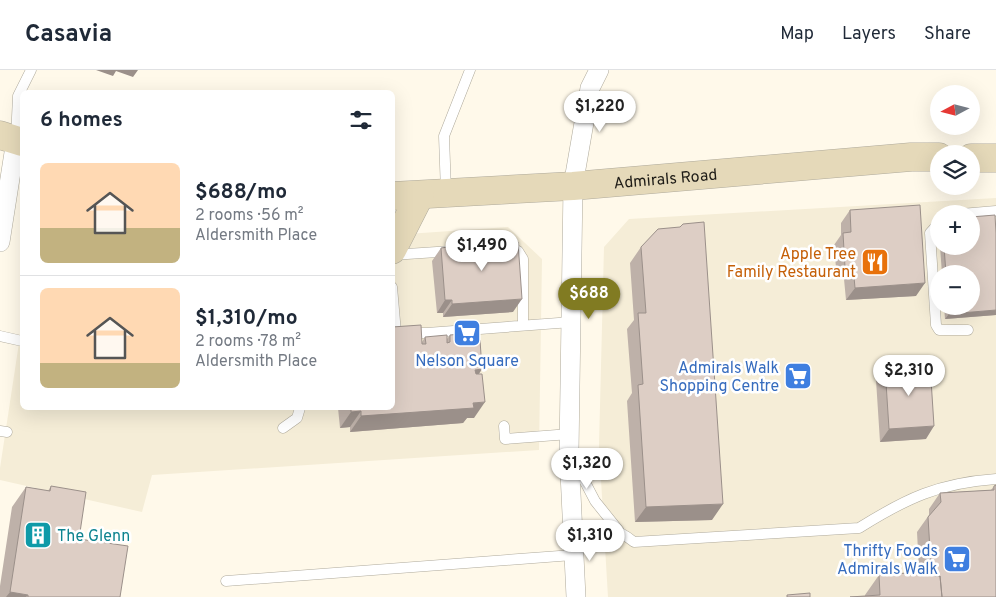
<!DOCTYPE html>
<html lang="en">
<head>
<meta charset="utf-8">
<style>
	body { margin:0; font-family:Overpass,sans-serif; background:#f2f2f3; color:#1f2937; height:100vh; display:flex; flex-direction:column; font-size:19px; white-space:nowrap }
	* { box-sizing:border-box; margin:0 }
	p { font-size:16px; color:#747a83 }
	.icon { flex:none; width:28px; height:28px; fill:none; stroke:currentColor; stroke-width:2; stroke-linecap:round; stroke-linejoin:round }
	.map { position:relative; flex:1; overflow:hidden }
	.sheet { position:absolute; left:20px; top:20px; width:375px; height:320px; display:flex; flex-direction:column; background:#fff; border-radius:8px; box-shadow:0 5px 20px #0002 }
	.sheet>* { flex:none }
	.needle { width:32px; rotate:263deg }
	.fabs { position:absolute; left:930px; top:15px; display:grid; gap:10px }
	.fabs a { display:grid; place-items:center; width:50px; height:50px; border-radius:50%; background:#fff; box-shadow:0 5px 20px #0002; font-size:25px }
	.price { position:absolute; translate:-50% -42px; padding:0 11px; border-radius:18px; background:#fff; color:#222; font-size:16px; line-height:32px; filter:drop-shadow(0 1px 2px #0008) }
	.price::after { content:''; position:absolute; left:50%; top:30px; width:15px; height:11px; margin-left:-8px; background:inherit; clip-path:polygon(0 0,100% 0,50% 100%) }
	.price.on { background:#817b22; color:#fff }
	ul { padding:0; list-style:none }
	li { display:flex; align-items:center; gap:15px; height:125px; padding:0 20px }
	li+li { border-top:1px solid #e0e1e3 }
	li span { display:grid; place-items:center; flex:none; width:140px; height:100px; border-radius:8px; color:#555 }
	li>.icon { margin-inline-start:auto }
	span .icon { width:60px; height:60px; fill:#fffc; stroke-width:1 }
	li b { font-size:21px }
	h2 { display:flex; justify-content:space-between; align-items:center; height:60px; padding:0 20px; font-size:21px }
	header { display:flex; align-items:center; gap:30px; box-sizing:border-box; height:70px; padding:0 25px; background:#fff; border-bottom:1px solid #e0e1e3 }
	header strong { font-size:24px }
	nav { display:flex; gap:28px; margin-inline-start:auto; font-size:18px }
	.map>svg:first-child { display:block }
</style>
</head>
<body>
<header>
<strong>Casavia</strong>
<nav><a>Map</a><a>Layers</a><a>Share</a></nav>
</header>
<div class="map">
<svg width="996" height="527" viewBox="0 0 996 527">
	<rect width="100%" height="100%" fill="#fff9ea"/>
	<!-- built -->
	<path fill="#f5edd7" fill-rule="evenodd" d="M996,128V527H608L599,376L604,177L629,149ZM939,144H971V176H939ZM939,204H971V236H939Z
		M508,157L542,189L539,380L152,405L142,442L0,410V398L22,253V338H392L393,165Z"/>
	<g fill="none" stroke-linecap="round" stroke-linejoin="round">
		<!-- service casing -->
		<g stroke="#afaa9c" stroke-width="11">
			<path id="service" d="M16,69L18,26L31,0
				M446,122L444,66L470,0
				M961,144L996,141
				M939,153L930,163L936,255L939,260H968
				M509,177L518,181L523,189V255
				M392,185L452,181
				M392,217L396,263
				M392,263H427L572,252
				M0,266L22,271
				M504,356L505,369L570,364
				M283,358L297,348L300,338
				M0,361L7,362
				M573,389L595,431L619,461
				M571,459C598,458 612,454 634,472L859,458C907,428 939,413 996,409
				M226,511L573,485"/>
		</g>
		<!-- minor casing -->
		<g stroke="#afaa9c" stroke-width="20">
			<path id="minor" d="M0,172L16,70
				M576,527L569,382L573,116L590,18L599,0"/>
		</g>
		<!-- secondary casing -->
		<g stroke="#afaa9c" stroke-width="29">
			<g id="secondary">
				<path d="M0,65L22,72"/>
				<path d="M971,88H996"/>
				<path id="s1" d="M392,126L573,116L911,87H939"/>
				<path d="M392,180L420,125"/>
			</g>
		</g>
		<!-- service -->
		<use href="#service" stroke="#fff" stroke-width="10"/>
		<!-- minor -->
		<use href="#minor" stroke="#fff" stroke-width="19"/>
		<!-- secondary -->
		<use href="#secondary" stroke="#e5d9b9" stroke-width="28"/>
	</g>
	<!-- wall -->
	<path fill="#beb1a9" d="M850,140L916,226L846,230L844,209H837L834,175L841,165V153Z
		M996,163V245L945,249L944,236H971V204H942L940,176H971Z
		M448,174L463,176H465L467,174L513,242L443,247V243H437L432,191L441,178L446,177Z
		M641,177L712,450L635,452L627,331L632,323L627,259L634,250L630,193Z
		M450,265L473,271L482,299L479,304L474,348H467L463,353L350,362V357L340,358L338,338H392L422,272L425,267L447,269Z
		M885,297L926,369L880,372L876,310Z
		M51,416L79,469L120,527H0V516L12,437L26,417L48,421Z
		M994,416L996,527L865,526V525L879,505L918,502L919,500L917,462L929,445V439L940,423L991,420Z"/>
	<!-- shaded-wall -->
	<path fill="#9b908a" d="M96,0H138L133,7L116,1L113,6Z
		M853,196L844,209H837L845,197Z
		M925,213L916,226L846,230L855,218Z
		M522,229L513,242L443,247L452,234Z
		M445,230H452L443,243H437Z
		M996,240V245L945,249L949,244Z
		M482,299L471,315L475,300Z
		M485,332L474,348H467L463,353L350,362L361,346Z
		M361,341L350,357L340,358L351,342Z
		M934,356L926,369L880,372L889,359Z
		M723,434L712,450L635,452L646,437Z
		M10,522L28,525L26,527H6Z"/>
	<!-- building -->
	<path fill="#ddcec5" stroke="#9b908a" d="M920,135L925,213L855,218L853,196L845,197L843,163L851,162L850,140Z
		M995,145L996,163V240L949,244L948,236H971V204H946L944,176H971V147Z
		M704,152L723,434L646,437L638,315L643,314L638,243H646L641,177L658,159L680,157L683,154Z
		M518,172L522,229L452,234V230H445L441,178L448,177V174L463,173V176H467V174Z
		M421,255L422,274H426L425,267L447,265V273L450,272V265L472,263L473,271L480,270L482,299L475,300L476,304H482L485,332L473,333L474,338L361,346V341L351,342V338H392V257Z
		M930,294L934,356L889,359L885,297Z
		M996,415V527H942L940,506H935L934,497H931L928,447L941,432L940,423L994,420V416Z
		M51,416L86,422L79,469L128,476L120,527H28V525L10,522L26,417L50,421Z
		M934,497L935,506H940L942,527H850L880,525L879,505L921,502V498Z
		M810,523V527H787V525Z"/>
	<!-- icons -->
	<defs>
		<g id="restaurant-square" transform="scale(1.4375)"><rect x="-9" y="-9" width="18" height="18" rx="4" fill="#e8710a" stroke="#fff"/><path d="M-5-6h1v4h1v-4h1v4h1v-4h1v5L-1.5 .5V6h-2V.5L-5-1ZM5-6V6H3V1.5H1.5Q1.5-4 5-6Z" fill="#fff"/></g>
		<g id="supermarket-square" transform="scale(1.4375)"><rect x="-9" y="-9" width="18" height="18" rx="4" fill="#3f7fe0" stroke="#fff"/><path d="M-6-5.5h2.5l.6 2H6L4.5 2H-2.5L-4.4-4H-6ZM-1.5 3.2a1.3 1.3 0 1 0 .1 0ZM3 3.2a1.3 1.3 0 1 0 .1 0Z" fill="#fff"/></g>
		<g id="building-square" transform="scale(1.4375)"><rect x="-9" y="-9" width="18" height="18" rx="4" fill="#0f9aa8" stroke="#fff"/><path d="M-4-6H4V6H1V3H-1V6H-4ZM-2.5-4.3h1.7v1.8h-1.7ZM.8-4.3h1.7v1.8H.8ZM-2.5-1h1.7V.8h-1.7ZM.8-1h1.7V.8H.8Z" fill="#fff"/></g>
	</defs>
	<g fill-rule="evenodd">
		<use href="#restaurant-square" x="875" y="192"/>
		<use href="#supermarket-square" x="467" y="263"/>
		<use href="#supermarket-square" x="798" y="306"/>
		<use href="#building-square" x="38" y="465"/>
		<use href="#supermarket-square" x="957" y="489"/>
	</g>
	<g text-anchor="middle" stroke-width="5" stroke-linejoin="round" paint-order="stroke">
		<!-- street labels -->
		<g font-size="16" fill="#1d1b16" stroke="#fff">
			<text dy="6" stroke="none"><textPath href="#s1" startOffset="274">Admirals Road</textPath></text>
		</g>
		<!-- food labels -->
		<g font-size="16" fill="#c56008" stroke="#fff" text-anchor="end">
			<text x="856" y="189">Apple Tree<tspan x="856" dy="18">Family Restaurant</tspan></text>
		</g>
		<!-- shop labels -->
		<g font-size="16" fill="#366cbe" stroke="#fff" text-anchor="end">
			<text x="467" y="296" text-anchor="middle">Nelson Square</text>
			<text x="779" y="303">Admirals Walk<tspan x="779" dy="18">Shopping Centre</tspan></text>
			<text x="938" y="486">Thrifty Foods<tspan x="938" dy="18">Admirals Walk</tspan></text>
		</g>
		<!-- culture labels -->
		<g font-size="16" fill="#0d838f" stroke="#fff" text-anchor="start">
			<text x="57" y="471">The Glenn</text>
		</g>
	</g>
</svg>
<div class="fabs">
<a><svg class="needle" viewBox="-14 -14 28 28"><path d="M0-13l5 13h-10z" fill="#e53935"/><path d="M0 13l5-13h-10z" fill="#747a83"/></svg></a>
<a><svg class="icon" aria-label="layers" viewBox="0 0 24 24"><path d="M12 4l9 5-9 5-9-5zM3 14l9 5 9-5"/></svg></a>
<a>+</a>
<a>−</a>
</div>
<b class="price" style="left:600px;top:63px">$1,220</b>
<b class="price" style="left:482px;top:202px">$1,490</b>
<b class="price on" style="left:589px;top:250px">$688</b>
<b class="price" style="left:909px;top:327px">$2,310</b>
<b class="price" style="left:587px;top:420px">$1,320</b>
<b class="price" style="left:590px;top:492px">$1,310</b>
<section class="sheet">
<h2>6 homes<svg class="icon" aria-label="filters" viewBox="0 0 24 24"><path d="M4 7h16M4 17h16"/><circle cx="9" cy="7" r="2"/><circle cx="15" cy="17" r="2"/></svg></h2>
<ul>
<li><span style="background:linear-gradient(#ffd9b3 65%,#c2b280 0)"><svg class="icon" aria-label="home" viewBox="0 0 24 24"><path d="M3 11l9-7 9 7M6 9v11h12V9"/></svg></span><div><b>$688/mo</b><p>2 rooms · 56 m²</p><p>Aldersmith Place</p></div></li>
<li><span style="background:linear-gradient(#ffd9b3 75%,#c2b280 0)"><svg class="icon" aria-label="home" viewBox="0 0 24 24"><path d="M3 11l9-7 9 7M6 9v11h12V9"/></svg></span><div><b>$1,310/mo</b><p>2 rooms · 78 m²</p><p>Aldersmith Place</p></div></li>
</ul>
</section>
</div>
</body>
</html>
